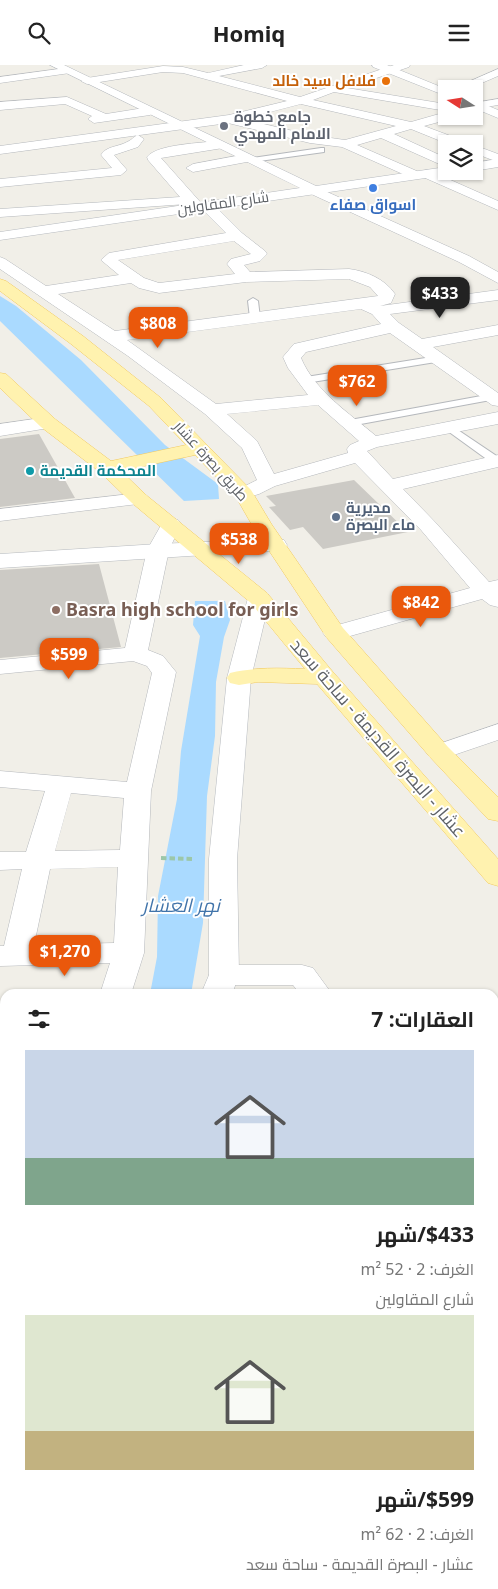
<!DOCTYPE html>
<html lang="ar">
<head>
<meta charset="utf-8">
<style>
	body { margin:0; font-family:"Noto Sans",Cairo,sans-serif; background:#f6f6f6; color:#222; direction:rtl; height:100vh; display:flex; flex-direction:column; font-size:19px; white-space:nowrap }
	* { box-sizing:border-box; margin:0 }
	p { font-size:16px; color:#767676 }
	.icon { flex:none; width:28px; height:28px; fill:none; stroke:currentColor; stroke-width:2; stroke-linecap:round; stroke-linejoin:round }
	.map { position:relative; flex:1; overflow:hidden; direction:ltr }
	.sheet { position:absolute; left:0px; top:924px; width:499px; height:601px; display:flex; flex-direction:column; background:#fff; border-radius:15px 15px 0 0; box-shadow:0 1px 4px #0004; direction:rtl }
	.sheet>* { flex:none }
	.needle { width:32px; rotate:282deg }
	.tools { position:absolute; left:438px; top:15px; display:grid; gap:10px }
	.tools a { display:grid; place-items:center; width:45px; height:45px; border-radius:0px; background:#fff; box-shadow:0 1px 4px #0004; font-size:25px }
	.price { position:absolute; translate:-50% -42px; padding:0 11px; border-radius:10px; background:#ea580c; color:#fff; font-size:16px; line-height:32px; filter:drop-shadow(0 1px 2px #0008) }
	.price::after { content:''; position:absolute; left:50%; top:30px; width:15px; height:11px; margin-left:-8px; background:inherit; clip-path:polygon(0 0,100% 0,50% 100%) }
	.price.on { background:#222; color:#fff }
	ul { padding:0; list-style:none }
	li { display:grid; align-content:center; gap:10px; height:265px; padding:0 25px }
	li span { display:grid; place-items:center; height:155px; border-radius:0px; color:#555 }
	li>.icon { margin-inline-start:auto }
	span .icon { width:90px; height:90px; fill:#fffc; stroke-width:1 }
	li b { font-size:21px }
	h2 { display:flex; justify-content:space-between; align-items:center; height:60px; padding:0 25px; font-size:21px }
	header { display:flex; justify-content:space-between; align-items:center; height:65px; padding:0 25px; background:#fff; font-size:22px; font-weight:700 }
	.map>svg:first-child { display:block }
</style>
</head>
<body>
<header><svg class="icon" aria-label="menu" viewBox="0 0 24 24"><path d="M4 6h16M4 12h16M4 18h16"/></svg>Homiq<svg class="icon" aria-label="search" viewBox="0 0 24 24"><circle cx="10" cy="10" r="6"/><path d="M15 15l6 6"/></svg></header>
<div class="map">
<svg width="498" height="1524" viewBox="0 0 498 1524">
	<rect width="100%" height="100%" fill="#f1efe8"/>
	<!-- water -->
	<path fill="#aadaff" d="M0,231L16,241L81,295L165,380L218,419L219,434L184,436L0,256Z
		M195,536H225L230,555L224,572L216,617L215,671L207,731L203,858L191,929H150L157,892L158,831L177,734L181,686L200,571L193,560Z
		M5,1251V1339L0,1348V1260Z"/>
	<!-- building -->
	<path fill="#cccac5" d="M39,369L75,433L0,442V374Z
		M354,415L408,467L323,484L303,462L290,465L269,442L276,441L266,431Z
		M99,499L121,582L0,593V505Z"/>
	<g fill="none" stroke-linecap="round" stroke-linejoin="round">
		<!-- lane casing -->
		<g stroke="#b5b8bc" stroke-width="2">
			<path id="lane" d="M321,83H324V87L252,97L248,95L252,93Z
				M253,233L258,236L260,253L255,256L250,253L248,236Z
				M438,291L443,294L442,296L306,318L301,315L306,312Z
				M492,329L497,332L496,334L350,361L344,358L350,355Z
				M449,359L498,392V399L492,398L445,364L443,362L445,360Z"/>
		</g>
		<!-- street casing -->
		<g stroke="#b5b8bc" stroke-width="1">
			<path id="street" d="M244,0H267L262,3L219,11L300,32L394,0H410L409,2L347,23L446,39V46L334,27L313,35L411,57L446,47V51H452L450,54L424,61L464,76L466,79H448L411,64L394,69L446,93V102L381,73L357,80L419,107L421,110L414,114L342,82L310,78L228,58L0,89V81L229,50L287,36L183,8L163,7L87,19L81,16L87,13L163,1L183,2L208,8ZM301,39L396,61L345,75L310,70L243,54Z
				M66,3L70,4L71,6L70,8L0,18V12Z
				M498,4V11L468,24H452Z
				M67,32L106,49L150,42L156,46L150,50L94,58L88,54L92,51L65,39L0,45V37Z
				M498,34V40L474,44V38Z
				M138,70L144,74L138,82L114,90L127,105L121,110L0,122V114L112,103L101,90C106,81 118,82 127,77C132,75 133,72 138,70Z
				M219,76L225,80L223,83L161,93L202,139L207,137L212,138L242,168L265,186L267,189L260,196L244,200L250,207L349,204C366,206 385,214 395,229L391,238L380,241L498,225V235L390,249L399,258L422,274L498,260V270L433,282L498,328V341L492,340L390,268L306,287L301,293C315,326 349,348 376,371L498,347V359L377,382L367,386L393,414L498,390V402L403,424L435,457L489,517L498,515V542L490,540L482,534L343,573L335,575L327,573L323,568L327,563L470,523L421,465L355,398L275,421L259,429L252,431L245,429L242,425L245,421L257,415L242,383L205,349L128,291L0,204V192L5,194L46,221L119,210L101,195L109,188L226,168L202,144C196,148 192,145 187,139L0,152V144L180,132L148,95L147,92C157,79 202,78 219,76ZM234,176L251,189L231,194L227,199L235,209L159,218L144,213L118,195ZM349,214L370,222L378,231L115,266L58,229L131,218L139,223L159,228L246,217ZM361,244L372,249L381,259L294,279L283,292L288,303L308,330L216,339L127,275ZM318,340L359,376L350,380L347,384L348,388L274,409L257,376L227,349Z
				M474,80L498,89V97L474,88Z
				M247,89L253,93L252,96L193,107L186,103L193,99Z
				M428,105L498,136V145L423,112L421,109L423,106Z
				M314,121L469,191L498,207V218L459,197L309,128L307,125Z
				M48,352L55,354L57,358L55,362L0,371V359Z
				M139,428L146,430L149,434L146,438L0,456V444Z
				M171,453L178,455L181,459L169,485L148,585L163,591L176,607L151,726L144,888L131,929H100L110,898L0,901V881H4L22,804L0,805V787H26L45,726L0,722V706L127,717L152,608L147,601L133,596L0,609V595L125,583L147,485L164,455ZM71,728L124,733L120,785L55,786ZM118,802L114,878L34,880L50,804Z
				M498,659V675L439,695L430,692L426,687L430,682Z
				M224,900H302L313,903L332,929H300L293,920H224L213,917L209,910L213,903Z
				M498,1092V1119L494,1120V1093Z
				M0,1147L5,1148V1176L0,1175Z
				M0,1477H5V1519H0Z
				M118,1520H184L186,1524H120Z
				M446,1520H491L493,1524H448Z"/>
		</g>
		<!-- secondary casing -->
		<g stroke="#b6babf" stroke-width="1">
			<path id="secondary" d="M50,0H64L316,121L446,102V106H452L446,110L0,175V167L300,123Z
				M372,0H387L446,24V31L373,2Z
				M474,35L498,45V53L474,43Z
				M498,94V102L474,106V98Z
				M276,474L284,475L287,480L284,485L0,503V489L158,479Z
				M259,526L267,528L270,533L251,613L237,794L239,910L232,929H201L209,910V794L227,613L248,533L251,528Z
				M5,1378V1423L0,1425V1380Z"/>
		</g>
		<!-- primary casing -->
		<g stroke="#f2c960" stroke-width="1">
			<path id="primary" d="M0,214L6,216L83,271L161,333L251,425L272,460L343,563L448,682L498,732V756L488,754L430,692L327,573L252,460L236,432L195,390L121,406L146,430L267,528L333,607L498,794V821L488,818L317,619L258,617L239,620L230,618L227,613L230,608C255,602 280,603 305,604L251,538L132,438L100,407L41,362L0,323V308L6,309L55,354L111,396L186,380L149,341L71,279L0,226Z"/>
		</g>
		<!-- path -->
		<path stroke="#9cc7a9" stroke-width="4" stroke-dasharray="5.5 3" stroke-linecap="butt" d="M161,793L195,794"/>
		<!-- lane -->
		<use href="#lane" fill="#fff" fill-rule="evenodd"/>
		<!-- street -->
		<use href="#street" fill="#fff" fill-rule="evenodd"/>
		<!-- secondary -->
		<use href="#secondary" fill="#fff" fill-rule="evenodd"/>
		<!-- primary -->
		<use href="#primary" fill="#fff2af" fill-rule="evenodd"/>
	</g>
	<!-- markers -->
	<circle fill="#e8710a" stroke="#fff" stroke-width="2" cx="386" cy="16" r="5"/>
	<circle fill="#6b7280" stroke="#fff" stroke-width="2" cx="224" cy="61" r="5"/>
	<circle fill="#3f7fe0" stroke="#fff" stroke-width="2" cx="373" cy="123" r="5"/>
	<circle fill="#0f9aa8" stroke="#fff" stroke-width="2" cx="30" cy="406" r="5"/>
	<circle fill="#5c6f8a" stroke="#fff" stroke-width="2" cx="336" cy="452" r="5"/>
	<circle fill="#8d6e63" stroke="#fff" stroke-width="2" cx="56" cy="545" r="5"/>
	<g text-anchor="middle" stroke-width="4" stroke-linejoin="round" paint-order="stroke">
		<!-- far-food labels -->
		<g font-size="15" font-weight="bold" fill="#c56008" stroke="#fff" text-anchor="end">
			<text x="376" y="21">فلافل سيد خالد</text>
		</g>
		<!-- far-worship labels -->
		<g font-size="15" font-weight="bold" fill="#5b616d" stroke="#fff" text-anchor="start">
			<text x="234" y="57">جامع خطوة<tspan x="234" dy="17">الامام المهدي</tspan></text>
		</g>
		<!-- far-street labels -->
		<g font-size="15" fill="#5f6368" stroke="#fff">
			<text transform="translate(223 138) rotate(-8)" y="5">شارع المقاولين</text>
			<text transform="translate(211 396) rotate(48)" y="5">طريق بصرة عشار</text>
		</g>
		<!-- far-shop labels -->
		<g font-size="15" font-weight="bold" fill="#366cbe" stroke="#fff">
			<text x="373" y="145">اسواق صفاء</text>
		</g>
		<!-- far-culture labels -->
		<g font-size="15" font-weight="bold" fill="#0d838f" stroke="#fff" text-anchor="start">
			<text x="40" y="411">المحكمة القديمة</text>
		</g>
		<!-- far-service labels -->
		<g font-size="15" font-weight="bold" fill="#4e5e75" stroke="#fff" text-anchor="start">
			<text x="346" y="448">مديرية<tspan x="346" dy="17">ماء البصرة</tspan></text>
		</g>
		<!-- education labels -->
		<g font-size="18" font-weight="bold" fill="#785e54" stroke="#fff" text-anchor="start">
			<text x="66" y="551">Basra high school for girls</text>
		</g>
		<!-- street labels -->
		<g font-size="18" fill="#5f6368" stroke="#fff">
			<text transform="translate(378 673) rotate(49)" y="6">عشار - البصرة القديمة - ساحة سعد</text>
		</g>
		<!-- water labels -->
		<g font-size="19" font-style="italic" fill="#4174aa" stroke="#fff">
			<text x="181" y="847">نهر العشار</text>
		</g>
	</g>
</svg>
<div class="tools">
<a><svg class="needle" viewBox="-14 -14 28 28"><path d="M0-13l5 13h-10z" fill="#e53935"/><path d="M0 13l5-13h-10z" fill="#767676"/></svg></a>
<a><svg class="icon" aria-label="layers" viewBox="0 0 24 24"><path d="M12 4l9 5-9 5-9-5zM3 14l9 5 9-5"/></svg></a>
</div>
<b class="price on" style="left:440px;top:254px">$433</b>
<b class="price" style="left:158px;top:284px">$808</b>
<b class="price" style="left:357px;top:342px">$762</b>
<b class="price" style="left:239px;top:500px">$538</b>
<b class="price" style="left:421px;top:563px">$842</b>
<b class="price" style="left:69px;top:615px">$599</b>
<b class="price" style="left:65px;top:912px">$1,270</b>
<section class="sheet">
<h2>العقارات: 7<svg class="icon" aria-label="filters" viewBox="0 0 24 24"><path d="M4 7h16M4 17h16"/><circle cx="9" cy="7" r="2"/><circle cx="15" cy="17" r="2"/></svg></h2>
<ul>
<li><span style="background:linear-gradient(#c9d6e8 70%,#7fa58c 0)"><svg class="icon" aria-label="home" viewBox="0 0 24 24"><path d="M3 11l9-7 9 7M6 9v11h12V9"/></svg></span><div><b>$433/شهر</b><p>الغرف: 2 · 52 m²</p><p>شارع المقاولين</p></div></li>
<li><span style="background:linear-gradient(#dfe7d0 75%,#c2b280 0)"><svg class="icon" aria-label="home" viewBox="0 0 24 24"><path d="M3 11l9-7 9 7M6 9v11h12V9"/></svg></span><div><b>$599/شهر</b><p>الغرف: 2 · 62 m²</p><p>عشار - البصرة القديمة - ساحة سعد</p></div></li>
</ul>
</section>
</div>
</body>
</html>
